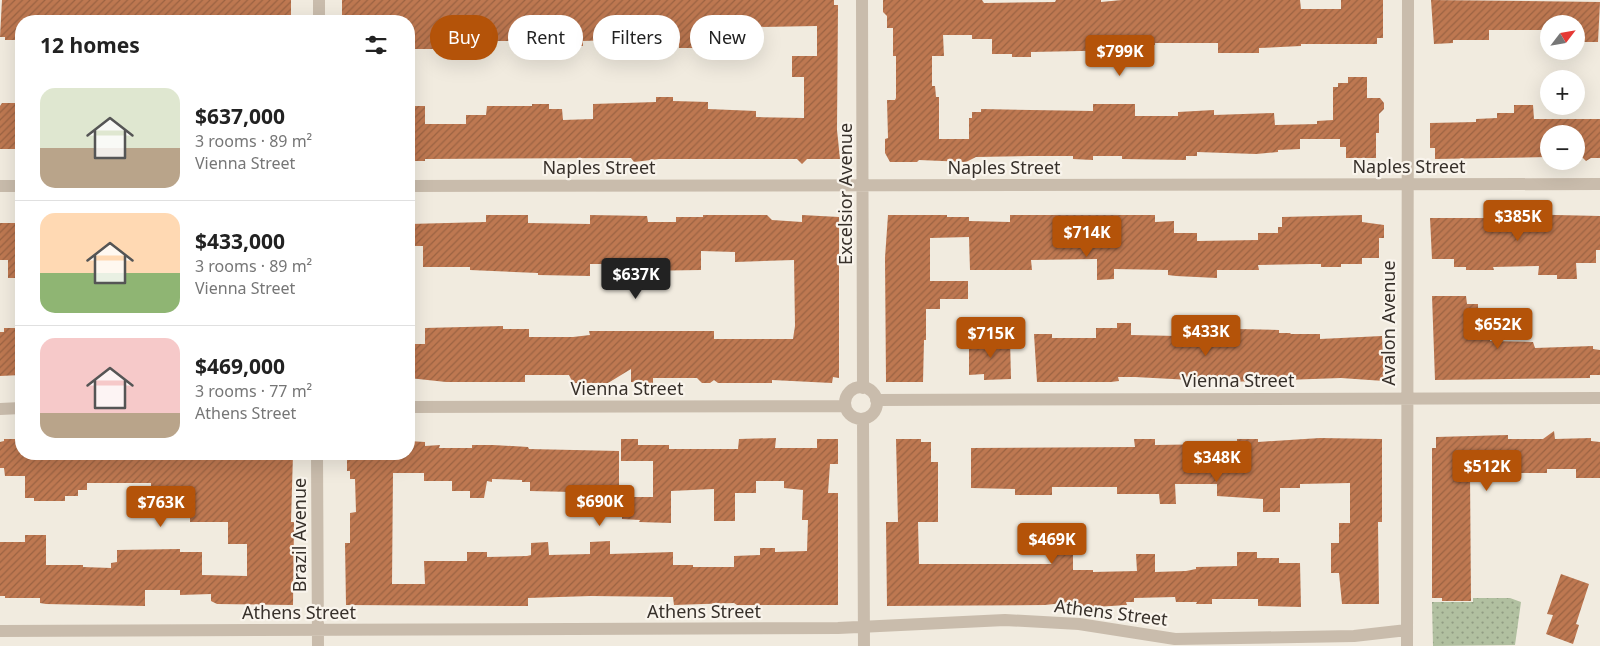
<!DOCTYPE html>
<html lang="en">
<head>
<meta charset="utf-8">
<style>
	body { margin:0; font-family:"Noto Sans",sans-serif; background:#f6f6f6; color:#222; height:100vh; display:flex; flex-direction:column; font-size:19px; white-space:nowrap }
	* { box-sizing:border-box; margin:0 }
	p { font-size:16px; color:#767676 }
	.icon { flex:none; width:28px; height:28px; fill:none; stroke:currentColor; stroke-width:2; stroke-linecap:round; stroke-linejoin:round }
	.map { position:relative; flex:1; overflow:hidden }
	.details { position:absolute; left:15px; top:15px; width:400px; height:445px; display:flex; flex-direction:column; background:#fff; border-radius:20px; box-shadow:0 5px 20px #0002 }
	.details>* { flex:none }
	.hud { position:absolute; left:430px; top:15px; width:475px; height:45px; display:flex; gap:10px }
	.needle { width:32px; rotate:59deg }
	.buttons { position:absolute; left:1540px; top:15px; display:grid; gap:10px }
	.buttons a { display:grid; place-items:center; width:45px; height:45px; border-radius:50%; background:#fff; box-shadow:0 5px 20px #0002; font-size:25px }
	.price { position:absolute; translate:-50% -42px; padding:0 11px; border-radius:5px; background:#b45309; color:#fff; font-size:16px; line-height:32px; filter:drop-shadow(0 1px 2px #0008) }
	.price::after { content:''; position:absolute; left:50%; top:30px; width:15px; height:11px; margin-left:-8px; background:inherit; clip-path:polygon(0 0,100% 0,50% 100%) }
	.price.on { background:#222; color:#fff }
	ul { padding:0; list-style:none }
	li { display:flex; align-items:center; gap:15px; height:125px; padding:0 25px }
	li+li { border-top:1px solid #e0e0e0 }
	li span { display:grid; place-items:center; flex:none; width:140px; height:100px; border-radius:15px; color:#555 }
	li>.icon { margin-inline-start:auto }
	span .icon { width:60px; height:60px; fill:#fffc; stroke-width:1 }
	li b { font-size:21px }
	h2 { display:flex; justify-content:space-between; align-items:center; height:60px; padding:0 25px; font-size:21px }
	.chip { padding:0 18px; border-radius:22px; background:#fff; box-shadow:0 5px 20px #0002; font-size:18px; line-height:45px }
	.chip.on { background:#b45309; color:#fff }
	.map>svg:first-child { display:block }
</style>
</head>
<body>
<div class="map">
<svg width="1600" height="646" viewBox="0 0 1600 646">
	<defs>
		<pattern id="park-dots" width="8" height="8" patternUnits="userSpaceOnUse" patternTransform="scale(1.25)"><rect width="8" height="8" fill="#b1c0a0"/><path d="M2 2h.1M6 6h.1" fill="none" stroke="#919c83" stroke-width="1.8" stroke-linecap="round"/></pattern>
		<pattern id="building-hatch" width="6" height="6" patternUnits="userSpaceOnUse" patternTransform="scale(1.25)"><rect width="6" height="6" fill="#be7851"/><path d="M-1 1l2-2M0 6l6-6M5 7l2-2" fill="none" stroke="#9b6343"/></pattern>
	</defs>
	<rect width="100%" height="100%" fill="#f1ebdf"/>
	<!-- park -->
	<path fill="url(#park-dots)" d="M1473,598H1510L1521,602L1515,645L1433,646L1432,602H1473Z"/>
	<!-- building -->
	<path fill="url(#building-hatch)" d="M2,0H291V19H286V21H21V40H5V37H0Z
		M342,0H834V5H838L837,130L840,159H807L802,164L797,159H659L634,162L631,158H613L425,159V161H409V106H425V124H466V115H486L487,106H532V104H549V109H562L563,120L593,119V104L656,102V97H673V101L708,102V109L756,111V117L804,118V77H792V56H817V26L756,27V35L693,37V48H679V44H632V56H611V40L583,41V46H545V52H529V41H470V37H442V49H411V24L409,21H342Z
		M883,0H982L984,3L1055,2L1056,0H1101V2L1122,0H1300L1301,9H1341V0H1383V38H1377V44H1301V46L1259,48V53H1218V43H1155V45H1131V50L1031,52V57H1012V54H992V39H972V35H943L944,56H932V86H935L936,97H939V139H969V118H972V112H981V109L1093,111V104H1135V116H1178V112L1214,110V115L1274,113L1275,125L1317,124V121L1333,120V87H1338V83H1348V77H1367V98H1380L1384,103V109L1379,114V133H1376V158H1346V147H1340V139H1300V149L1278,150V152L1256,154L1197,152V156H1186V160L1122,159V156H1093V160L1073,159V156H1031L976,157L966,162L919,160L917,162H890L885,153V139L888,138L887,100H895L896,98V56H893V28H887V16L883,12Z
		M1431,0L1600,2L1598,42H1582V30H1578V24H1549V30H1489V40H1453V43L1434,44Z
		M2,103H21V134L20,139H16V149H0V106Z
		M1514,105H1533L1534,119H1600V158H1591L1586,161L1581,156H1576V134H1549V157L1435,159V148H1430V123L1476,122V119L1497,118V113H1514Z
		M1510,214L1600,216V250H1596V263H1576L1577,279H1557V275H1538L1539,266L1493,267L1494,270H1466V267H1454V259H1432L1430,218H1510Z
		M486,215H528V223L590,224V215L647,216L648,222H676V217H703V215H767L772,220L802,222V215L839,217V378L833,377L832,383L772,380V383H718L714,380L710,383H702L697,378H653V383L631,382V369L608,383H573L569,375H525V382H446L409,378V344H425V328L503,326V329H529V337H573L590,335L589,331H714V339H793L795,326L794,260L735,262V252L701,251V270L636,271V264H590V276L538,275V273L470,270V267H423V246H409V224L486,222Z
		M888,215H947V217H969V221L1010,222V215H1155V222L1174,221V233H1197V241L1258,240V233H1278V227H1282V217L1362,215V222L1384,225V238H1379V258H1362V264H1341V267H1321V264H1310L1258,265L1259,270H1217V278L1176,276L1168,275V270L1114,269V279L1097,280V259L1031,260L1032,270H970L969,237L930,238V281H968V299H940V309H926V340H924L923,382H886L885,258Z
		M0,223H21V278H8V260H0Z
		M1432,296H1466L1467,304H1478V322H1481V327H1490V341L1533,342L1535,348L1593,346V349L1600,350V375H1590V378L1435,380Z
		M1177,316H1193V343L1237,340V329L1279,330V333H1290L1291,334H1320V339L1382,336L1384,381L1341,378L1228,382L1135,377H1118L1119,381L1111,382H1037L1034,334H1052V338H1096V328H1117V323H1131V335L1177,336Z
		M4,328H21V375L0,376V332H4Z
		M972,339H1010L1011,379L984,380V374L969,375V349L973,348Z
		M1554,431L1555,439L1591,438V441L1600,442V478H1576V469H1547V473H1470L1471,601H1442V598H1432V448H1436V437L1508,435V439H1543Z
		M776,438L775,448H817V439H838V464H830L828,493H838V605H737L734,603L674,605L673,597L591,596L528,598V606L346,605L345,543H350V513L356,512L355,479H350V471H347V454H409V441L425,442V446L440,445L439,448H472V445H493L528,447L529,449L619,451V498L572,496V492L530,491V482H522V480L492,479V482L487,481L484,498H470V491H452V481H424V473H393L392,584H425L424,561H467V552H487V557L527,556L531,555V543L548,542L549,555L590,554V542L610,541V554L673,552V565H693V567H734V556L760,555V548H775V552L807,551L808,520H802L803,490L784,488V481H756V493H735V521H714V489L671,491V523L639,522L640,520L622,519V497H653V461H621V439H638V445H669V449H738L739,439Z
		M1320,438L1382,439V522H1378L1379,604H1342L1339,573H1331V543H1339V523H1350V483L1300,484V488H1280V512H1263V499L1217,496V484H1175L1176,504H1160L1159,494H1117V487H1052V495H1015V489L971,488V448L1135,447L1134,439H1155V445L1218,444L1221,442L1237,441V439H1258V442Z
		M4,439H21V454H293L291,522H294L293,605L217,604L211,601V594L180,595V590H145V606L46,604L40,603V598H5V596H0V542H25V535H46V565H83V567L111,568V563L117,562V550L180,549V552H202V575L247,576V544H228V522H190V491H151V483H87V490H78V496H65V501H34V498H25V476H5L4,468H0V442L4,441Z
		M896,439H921V442H931V462H938V522H918L919,564H1052V542H1066V552L1073,553V570H1093V572L1137,571L1136,554H1155V572L1186,571L1196,569V567L1237,566V552H1257V558H1279V563H1300L1301,607L1258,606V599H1212V604H1196L1197,602H1176L1175,597L1134,598V602H1126L1127,605L1094,607H1072V602L1045,605L887,606L886,522H898Z
		M1561,574L1589,584L1576,624L1579,625L1573,644L1546,634L1553,615L1547,614Z"/>
	<g fill="none" stroke-linecap="round" stroke-linejoin="round">
		<!-- minor -->
		<path stroke="#c9bcac" stroke-width="12" d="M862,0L863,388
			M319,21V0
			M0,186H21
			M409,186L1600,184
			M845 403a16 16 0 1 1 32 0a16 16 0 1 1-32 0Z
			M876,400L1600,398
			M409,407L845,406
			M0,409L21,408
			M863,419L864,646
			M317,454L318,646
			M0,631L838,628L1005,620L1079,624L1175,639L1354,636L1407,630
			M1407,646L1408,0"/>
	</g>
	<g text-anchor="middle" stroke-width="4.5" stroke-linejoin="round" paint-order="stroke">
		<!-- street labels -->
		<g font-size="18" fill="#37302a" stroke="#f9f4ec">
			<text x="1409" y="173">Naples Street</text>
			<text x="599" y="174">Naples Street</text>
			<text x="1004" y="174">Naples Street</text>
			<text transform="translate(846 194) rotate(-90)" y="6">Excelsior Avenue</text>
			<text transform="translate(1389 323) rotate(-90)" y="6">Avalon Avenue</text>
			<text x="1238" y="387">Vienna Street</text>
			<text x="627" y="395">Vienna Street</text>
			<text transform="translate(300 535) rotate(-90)" y="6">Brazil Avenue</text>
			<text x="704" y="618">Athens Street</text>
			<text x="299" y="619">Athens Street</text>
			<text transform="translate(1111 613) rotate(7)" y="6">Athens Street</text>
		</g>
	</g>
</svg>
<div class="buttons">
<a><svg class="needle" viewBox="-14 -14 28 28"><path d="M0-13l5 13h-10z" fill="#e53935"/><path d="M0 13l5-13h-10z" fill="#767676"/></svg></a>
<a>+</a>
<a>−</a>
</div>
<b class="price" style="left:1120px;top:77px">$799K</b>
<b class="price" style="left:1518px;top:242px">$385K</b>
<b class="price" style="left:1087px;top:258px">$714K</b>
<b class="price on" style="left:636px;top:300px">$637K</b>
<b class="price" style="left:1498px;top:350px">$652K</b>
<b class="price" style="left:1206px;top:357px">$433K</b>
<b class="price" style="left:991px;top:359px">$715K</b>
<b class="price" style="left:1217px;top:483px">$348K</b>
<b class="price" style="left:1487px;top:492px">$512K</b>
<b class="price" style="left:600px;top:527px">$690K</b>
<b class="price" style="left:161px;top:528px">$763K</b>
<b class="price" style="left:1052px;top:565px">$469K</b>
<div class="hud">
<a class="chip on">Buy</a>
<a class="chip">Rent</a>
<a class="chip">Filters</a>
<a class="chip">New</a>
</div>
<section class="details">
<h2>12 homes<svg class="icon" aria-label="filters" viewBox="0 0 24 24"><path d="M4 7h16M4 17h16"/><circle cx="9" cy="7" r="2"/><circle cx="15" cy="17" r="2"/></svg></h2>
<ul>
<li><span style="background:linear-gradient(#dfe7d0 60%,#b9a48a 0)"><svg class="icon" aria-label="home" viewBox="0 0 24 24"><path d="M3 11l9-7 9 7M6 9v11h12V9"/></svg></span><div><b>$637,000</b><p>3 rooms · 89 m²</p><p>Vienna Street</p></div></li>
<li><span style="background:linear-gradient(#ffd9b3 60%,#8fb573 0)"><svg class="icon" aria-label="home" viewBox="0 0 24 24"><path d="M3 11l9-7 9 7M6 9v11h12V9"/></svg></span><div><b>$433,000</b><p>3 rooms · 89 m²</p><p>Vienna Street</p></div></li>
<li><span style="background:linear-gradient(#f6c9c9 75%,#b9a48a 0)"><svg class="icon" aria-label="home" viewBox="0 0 24 24"><path d="M3 11l9-7 9 7M6 9v11h12V9"/></svg></span><div><b>$469,000</b><p>3 rooms · 77 m²</p><p>Athens Street</p></div></li>
</ul>
</section>
</div>
</body>
</html>
